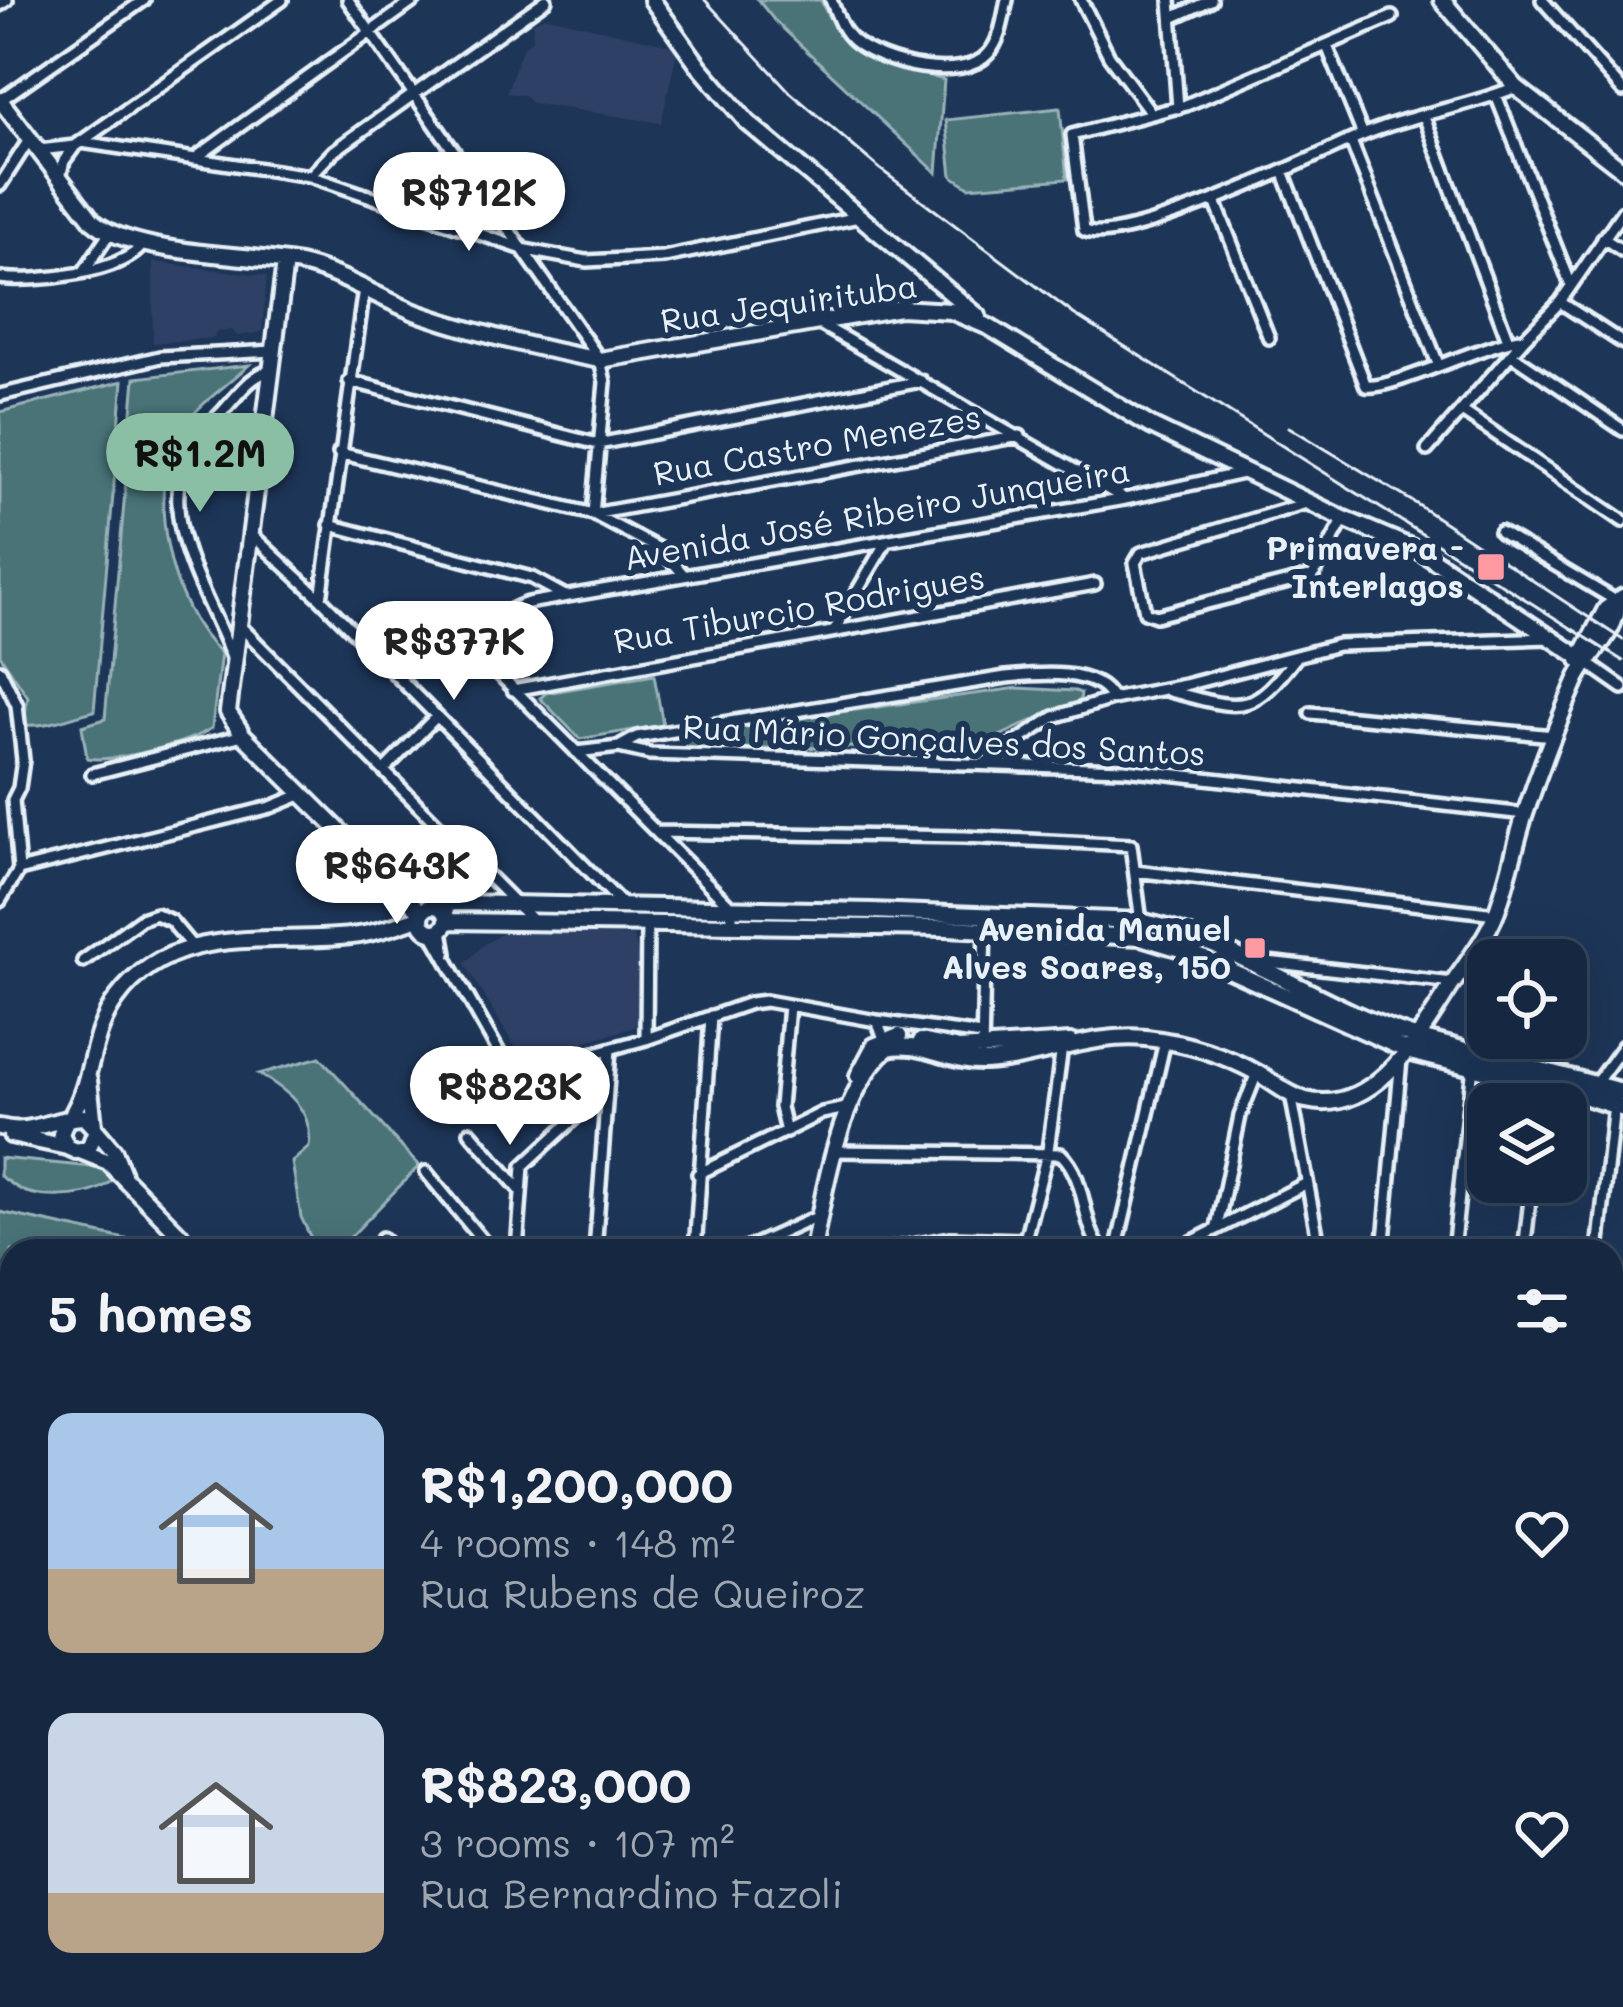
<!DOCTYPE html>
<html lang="en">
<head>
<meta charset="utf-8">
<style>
	body { margin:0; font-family:Mali,sans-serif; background:#1f3048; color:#f1f3f6; height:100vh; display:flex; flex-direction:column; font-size:45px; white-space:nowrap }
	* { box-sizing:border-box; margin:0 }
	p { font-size:39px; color:#9ea6b1 }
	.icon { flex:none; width:66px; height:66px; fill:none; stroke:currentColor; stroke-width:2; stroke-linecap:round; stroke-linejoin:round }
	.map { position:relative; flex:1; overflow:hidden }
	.panel { position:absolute; left:0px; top:1239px; width:1623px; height:768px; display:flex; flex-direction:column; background:#162841; border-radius:36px 36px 0 0; box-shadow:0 12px 48px #0002,0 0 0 3px #35445a }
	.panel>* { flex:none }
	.buttons { position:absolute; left:1467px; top:939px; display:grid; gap:24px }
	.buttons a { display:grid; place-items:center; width:120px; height:120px; border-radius:24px; background:#162841; box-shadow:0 12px 48px #0002,0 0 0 3px #35445a; font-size:60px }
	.price { position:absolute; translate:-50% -102px; padding:0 27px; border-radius:42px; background:#fff; color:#222; font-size:39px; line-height:78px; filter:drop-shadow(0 3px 6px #0008) }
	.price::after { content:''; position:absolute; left:50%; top:72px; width:36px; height:27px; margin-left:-18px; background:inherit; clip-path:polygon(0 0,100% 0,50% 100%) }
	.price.current { background:#8abfa5; color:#111 }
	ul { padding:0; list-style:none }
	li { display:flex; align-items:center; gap:36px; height:300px; padding:0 48px }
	li span { display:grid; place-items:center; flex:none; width:336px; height:240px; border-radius:24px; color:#555 }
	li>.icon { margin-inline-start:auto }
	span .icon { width:144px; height:144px; fill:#fffc; stroke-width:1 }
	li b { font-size:51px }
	h2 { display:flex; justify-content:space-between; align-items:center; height:144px; padding:0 48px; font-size:51px }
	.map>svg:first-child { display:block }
</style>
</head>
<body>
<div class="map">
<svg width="1623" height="2007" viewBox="0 0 1623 2007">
	<rect width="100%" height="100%" fill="#1d3557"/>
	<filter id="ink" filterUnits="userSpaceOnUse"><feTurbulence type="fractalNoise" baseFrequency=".00833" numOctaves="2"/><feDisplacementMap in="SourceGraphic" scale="24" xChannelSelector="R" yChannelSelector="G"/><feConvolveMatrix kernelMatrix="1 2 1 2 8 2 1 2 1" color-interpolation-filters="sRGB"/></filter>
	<g filter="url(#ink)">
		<!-- built -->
		<path fill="#2e4165" d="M544,16L678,47L661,123L531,103L524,95L506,93L522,49L532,40L533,23Z
			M153,262L267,276L262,332L237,336L232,330L217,332L214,338L153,343Z
			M507,930L633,936L638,952L637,1026L564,1048L518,1052L465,964L482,946Z"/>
		<!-- green -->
		<path fill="#4a7377" stroke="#99b2b8" stroke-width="3" d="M758,0H821C842,57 891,65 944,80L937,173L774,20Z
			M1060,108L1067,179L969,187L952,176L946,120Z
			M249,365C226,386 199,404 181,429C143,487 170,610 221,653L212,728C189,743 114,763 87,758L82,726L105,719L135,378Z
			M123,381L94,711C68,717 50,727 23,725L28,697L0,655V412Z
			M654,675L663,725L580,739L540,698L546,693Z
			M1018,688L1075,691L1081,693L1079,708L1038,718L972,749L843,747L685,751L687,733Z
			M320,1057L419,1166L337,1251H317L301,1217L292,1162L309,1147C314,1110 287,1090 259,1074Z
			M0,1158L103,1168L110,1172L112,1180C95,1198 49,1199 26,1192C17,1189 8,1181 0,1176Z
			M0,1212L181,1251H12V1818L0,1837Z"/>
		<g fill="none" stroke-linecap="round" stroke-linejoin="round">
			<!-- stream -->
			<path stroke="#839fb4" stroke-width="3" d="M1247,1995L1249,2007"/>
			<!-- street casing -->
			<g stroke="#e8f1f8" stroke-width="18">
				<path id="street" d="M348,0L600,360L605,382L593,514L663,551L683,574
					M831,0C837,15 841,30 854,41C881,64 962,83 988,54C1001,40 1003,18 1007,0
					M1081,0L1109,56L1152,114
					M1170,0L1178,108
					M1542,0L1623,91
					M0,5L7,0
					M1392,17L1186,105L1072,135L1084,230C1116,251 1317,156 1358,137C1408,115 1465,108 1516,87
					M1172,18L1211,0
					M1327,46L1363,135
					M1496,95L1571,285
					M1,100L144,0
					M1424,116L1508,340
					M1351,141L1438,364
					M81,142L310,176L526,250L586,261L664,257L859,217
					M39,150L75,146
					M197,157L415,0
					M1283,171L1366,386C1389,391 1487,342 1525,338
					M310,176L334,151L546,0
					M60,177L64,161L75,146L282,0
					M0,185L29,140
					M1215,201L1269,338
					M1603,238L1623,251
					M84,271L109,234
					M0,278C33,283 124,273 143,244
					M1560,302L1623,343
					M818,323L1125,499
					M1512,355L1623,430
					M349,381L598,444L921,381
					M0,395L160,357L275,351
					M1462,411L1623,521
					M1427,450L1525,338L1560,302L1623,211
					M339,453L593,514L1020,436
					M1310,502L1141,553L1135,563L1145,612L1156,616L1313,576L1344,519
					M330,525L532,578L565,596
					M1500,532L1618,602
					M252,535L321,599L623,905
					M321,599L364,288
					M240,626L535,923
					M835,629L886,542
					M233,660C210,597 156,523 187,454C194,437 211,424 223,411C238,395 251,374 273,370
					M1583,660L1623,688
					M0,670L17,705L23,760L19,788L13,800L19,870L0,901
					M513,690L1095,584
					M1169,691C1241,709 1249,719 1297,656
					M1311,713L1554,736
					M619,747L637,737L1006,677C1036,674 1096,667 1112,699
					M576,752L619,747L650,754L1124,769L1525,814
					M986,762L1054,717L1112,699L1185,685L1338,645L1551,638
					M384,770L436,717
					M92,774L243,735
					M657,832L965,837L1131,845L1141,922
					M19,870L271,807L303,794
					M1135,871L1496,914
					M732,924V908L497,672C473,639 494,614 528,603L1125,499L1247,472
					M442,930L446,954
					M431,932L501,1056L517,1067L533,1070L646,1039L750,1003L766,1001L877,1021L886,1043
					M1250,960L1453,983
					M83,961L141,919L156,914L171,921L191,945
					M877,1021L982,1035
					M646,1039L647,924
					M982,1051L985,924
					M1596,1083L1623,1046
					M1291,1094L1320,1251
					M1540,1104L1543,1080
					M470,1132L520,1190
					M786,1132L780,1107L789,1006
					M834,1151L1061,1154C1088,1180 1080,1222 1102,1251
					M426,1172L491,1251
					M698,1174L822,1113L851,1107
					M1217,1227L1240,1116L1257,1073
					M382,1238L395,1251
					M517,1251L523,1166L578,1115L606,1098
					M595,1251L610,1050
					M695,1251L711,1016
					M741,1251L819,1216
					M879,1251L950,1238L1024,1240
					M1022,1251L1048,1150L1062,1047
					M1116,1251L1165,1041
					M1174,1251L1305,1184
					M1383,1251L1401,1059
					M1453,1251L1473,1066
					M1524,1251L1532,1182
					M1598,1251L1614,1105
					M1611,1434L1623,1437
					M1611,1626L1623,1624
					M0,1871L12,1852
					M1611,1872L1623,1834
					M335,1995H337
					M882,1995L897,2007
					M27,2007L35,1995
					M52,2007L88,1995
					M578,2007L609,1995
					M998,2007L1021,1995
					M1438,2007L1448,1995"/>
			</g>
			<!-- secondary casing -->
			<g stroke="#e8f1f8" stroke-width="22">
				<path id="secondary" d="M652,0L700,67L747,122L978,316
					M1442,0L1516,87L1623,170
					M0,100L93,221C132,256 244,253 300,264C342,273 380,299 420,314C478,334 540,349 600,360L900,308L951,311L989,327L1151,426L1344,519L1420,551L1578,656
					M285,262L228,712L243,735L422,913
					M1579,660L1606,609L1623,597
					M421 919a13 13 0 1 1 26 0a13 13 0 1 1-26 0Z
					M439,907L455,903L871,911L1141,921C1239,943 1322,1009 1418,1038
					M447,921L947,928L1141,937L1187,951L1408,1051
					M921,1041L959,1049L1071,1042
					M858,1076L874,1046L899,1036
					M89,1080L94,1126
					M70,1118C94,1080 89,1035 117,998C175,919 274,947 359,935C380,932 401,924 421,917
					M0,1127C32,1136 54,1117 84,1117L96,1130L89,1148L76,1151L67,1147L61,1134L66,1121
					M96,1130L114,1151L123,1174
					M11,1135L67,1147
					M80,1151L108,1162L196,1251
					M813,1251C823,1193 841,1087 888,1048C919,1040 952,1064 985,1062C1040,1059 1092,1032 1146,1038C1184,1042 1226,1055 1259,1074C1274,1083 1289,1096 1306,1100C1377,1117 1422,1030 1453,983C1468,961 1486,938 1496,913C1508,882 1514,848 1524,817C1539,771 1557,724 1576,681C1588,654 1617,634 1618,602
					M1611,1616L1623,1543
					M248,2007L288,1995
					M1563,2007L1569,1995"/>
			</g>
			<!-- primary casing -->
			<g stroke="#e8f1f8" stroke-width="24">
				<path id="primary" d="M1418,1038L1623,1092
					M1408,1051L1570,1091L1623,1108"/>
			</g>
			<!-- street -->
			<use href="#street" stroke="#1d3557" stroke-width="9"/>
			<!-- secondary -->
			<use href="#secondary" stroke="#1d3557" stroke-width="14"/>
			<!-- primary -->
			<use href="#primary" stroke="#1d3557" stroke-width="15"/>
			<!-- rail -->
			<path stroke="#e8f1f8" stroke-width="3" d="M705,0L791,93L880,169L1075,315L1623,661
				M1289,427L1415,503L1623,640"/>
		</g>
	</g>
	<!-- markers -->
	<g fill="#ff9aa2" stroke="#1d3557" stroke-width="4.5">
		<rect x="1476" y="552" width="30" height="30" rx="6"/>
		<rect x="1243" y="936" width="24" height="24" rx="6"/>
	</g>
	<g text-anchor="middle" stroke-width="12" stroke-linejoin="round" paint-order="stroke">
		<!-- street labels -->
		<g font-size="33" fill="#e8f1f8" stroke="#1d3557">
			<text transform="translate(789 303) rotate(-8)" y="12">Rua Jequirituba</text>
			<text transform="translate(817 445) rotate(-10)" y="12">Rua Castro Menezes</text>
			<text transform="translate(877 514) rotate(-10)" y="12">Avenida José Ribeiro Junqueira</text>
			<text transform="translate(799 609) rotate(-10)" y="12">Rua Tiburcio Rodrigues</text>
			<text transform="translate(944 740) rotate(3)" y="12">Rua Mário Gonçalves dos Santos</text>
		</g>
		<!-- poi labels -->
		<g font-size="33" font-weight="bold" fill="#e8f1f8" stroke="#1d3557" text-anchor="end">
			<text x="1464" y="560">Primavera -<tspan x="1464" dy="38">Interlagos</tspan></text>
			<text x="1231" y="941">Avenida Manuel<tspan x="1231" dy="38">Alves Soares, 150</tspan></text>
		</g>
	</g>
</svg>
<div class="buttons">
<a><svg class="icon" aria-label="locate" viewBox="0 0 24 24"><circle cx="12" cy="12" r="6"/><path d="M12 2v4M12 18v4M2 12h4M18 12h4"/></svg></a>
<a><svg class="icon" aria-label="layers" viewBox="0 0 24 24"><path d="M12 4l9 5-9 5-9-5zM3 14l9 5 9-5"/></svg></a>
</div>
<b class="price" style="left:469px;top:254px">R$712K</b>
<b class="price current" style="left:200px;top:515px">R$1.2M</b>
<b class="price" style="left:454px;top:703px">R$377K</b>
<b class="price" style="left:397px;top:927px">R$643K</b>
<b class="price" style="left:510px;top:1148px">R$823K</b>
<section class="panel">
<h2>5 homes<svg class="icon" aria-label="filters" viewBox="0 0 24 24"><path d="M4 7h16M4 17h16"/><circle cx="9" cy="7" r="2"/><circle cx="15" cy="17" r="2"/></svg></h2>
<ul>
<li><span style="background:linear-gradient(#a9c7e8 65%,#b9a48a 0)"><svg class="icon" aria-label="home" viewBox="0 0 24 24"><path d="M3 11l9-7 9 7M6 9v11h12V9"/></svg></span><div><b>R$1,200,000</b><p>4 rooms · 148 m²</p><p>Rua Rubens de Queiroz</p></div><svg class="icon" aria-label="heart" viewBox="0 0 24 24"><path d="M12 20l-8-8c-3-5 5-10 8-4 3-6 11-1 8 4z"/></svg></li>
<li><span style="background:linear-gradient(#c9d6e8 75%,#b9a48a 0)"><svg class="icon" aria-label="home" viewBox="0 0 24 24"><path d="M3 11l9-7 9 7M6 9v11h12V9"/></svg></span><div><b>R$823,000</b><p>3 rooms · 107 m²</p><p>Rua Bernardino Fazoli</p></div><svg class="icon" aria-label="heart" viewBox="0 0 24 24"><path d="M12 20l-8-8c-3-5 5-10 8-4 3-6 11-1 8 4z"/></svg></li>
</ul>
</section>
</div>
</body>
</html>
